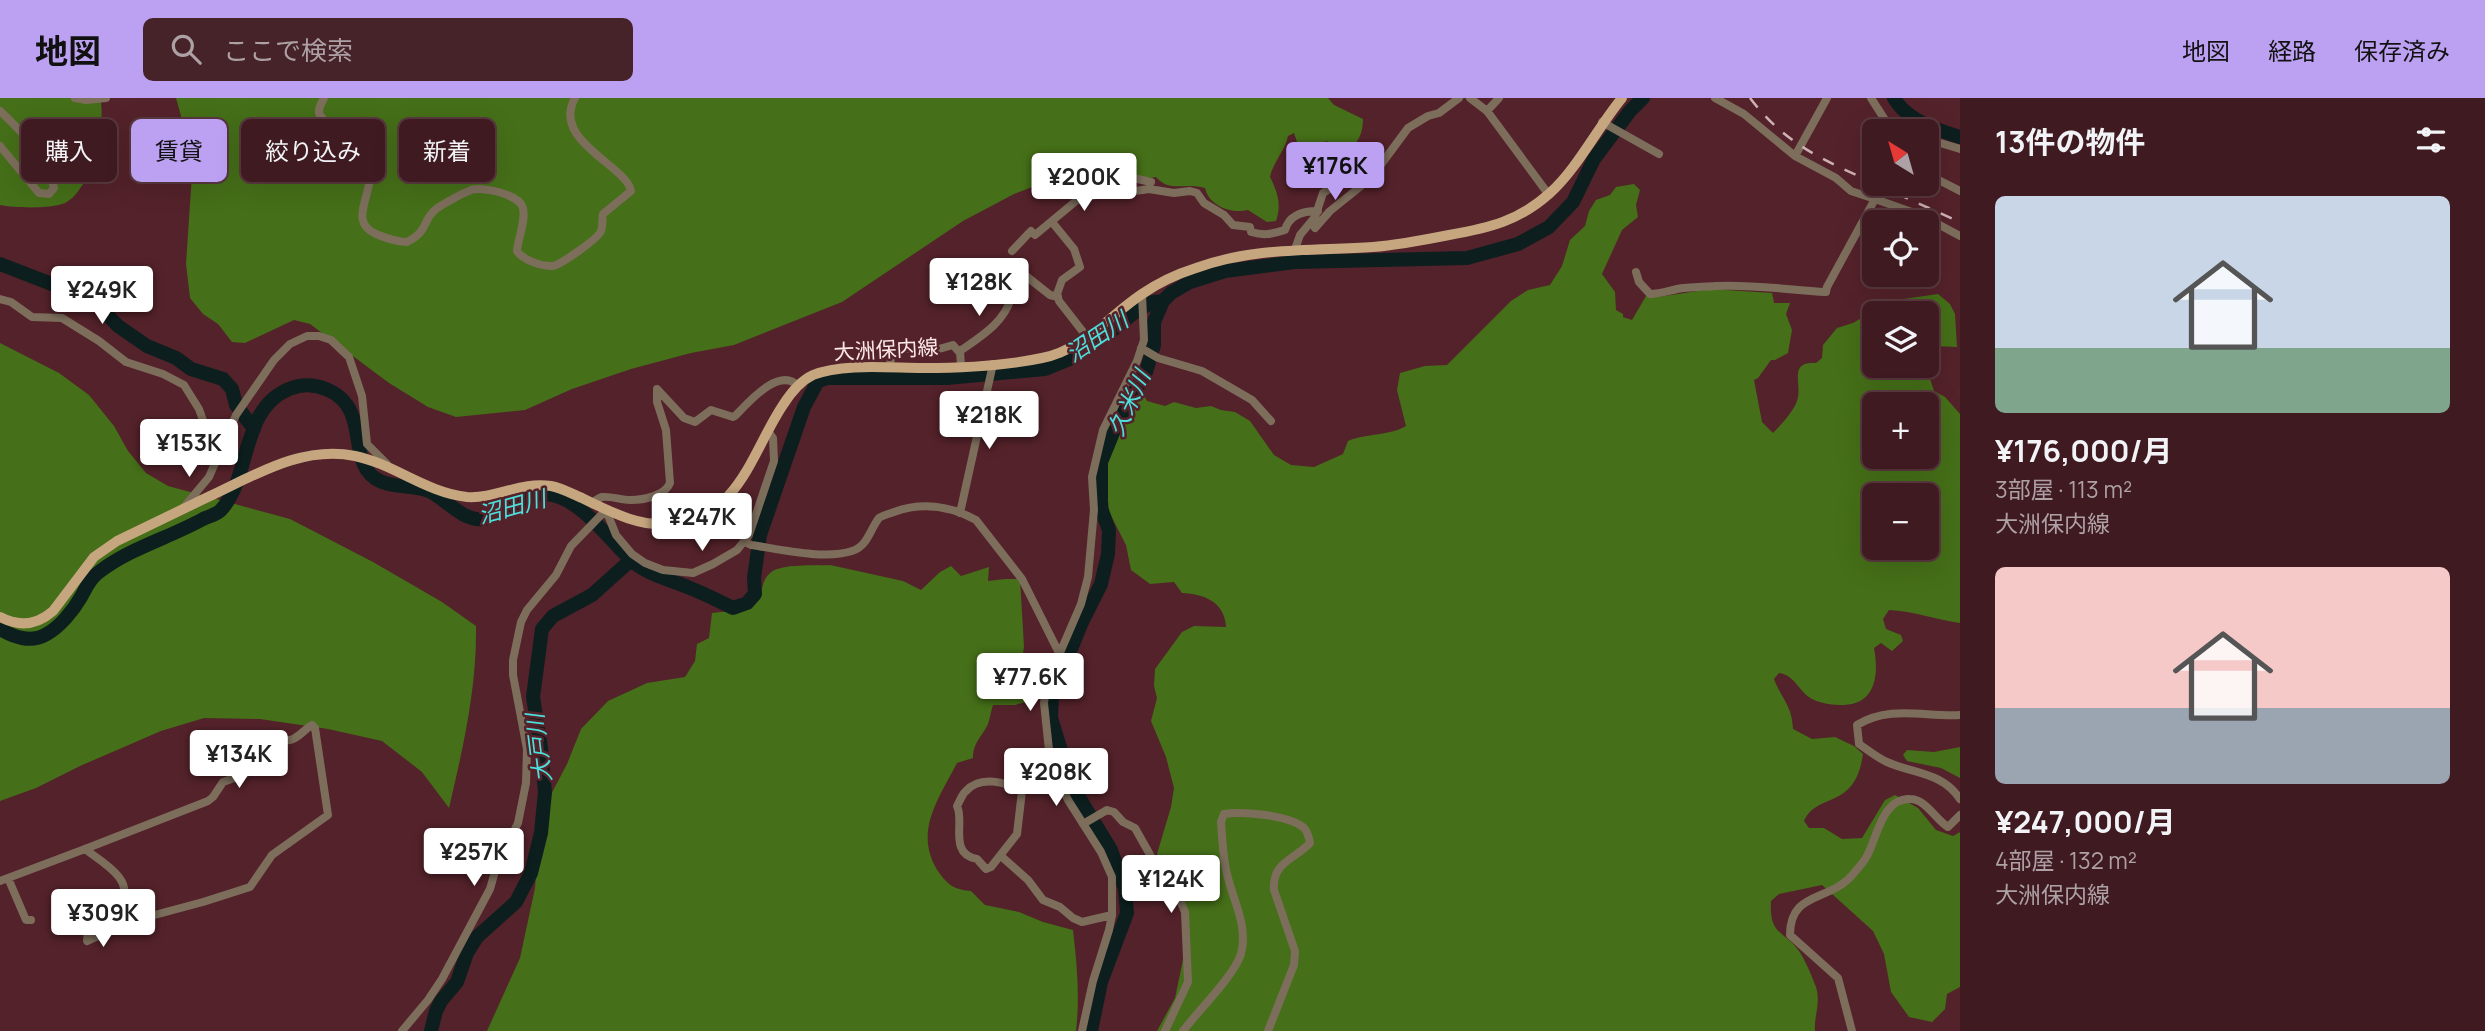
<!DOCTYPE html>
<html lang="ja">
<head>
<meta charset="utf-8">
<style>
	body { margin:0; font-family:Manrope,"Noto Sans JP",sans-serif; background:#462329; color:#f1f3f6; height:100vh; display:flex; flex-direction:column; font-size:26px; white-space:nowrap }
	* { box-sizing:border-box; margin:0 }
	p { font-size:23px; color:#ada1a5 }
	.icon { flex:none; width:38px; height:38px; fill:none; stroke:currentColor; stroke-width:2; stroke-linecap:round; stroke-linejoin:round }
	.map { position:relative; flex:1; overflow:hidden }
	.details { display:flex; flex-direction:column; background:#3f1a20; width:525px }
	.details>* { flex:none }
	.banner { position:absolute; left:21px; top:21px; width:665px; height:63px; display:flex; gap:14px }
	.needle { width:46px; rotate:323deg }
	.buttons { position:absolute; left:1862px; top:21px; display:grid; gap:14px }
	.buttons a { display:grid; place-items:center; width:77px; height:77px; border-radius:10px; background:#3f1a20; box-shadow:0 7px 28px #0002,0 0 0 2px #58383e; font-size:35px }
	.price { position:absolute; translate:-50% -60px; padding:0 16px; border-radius:7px; background:#fff; color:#222; font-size:23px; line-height:46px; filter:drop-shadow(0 2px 4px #0008) }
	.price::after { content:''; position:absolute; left:50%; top:42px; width:21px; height:16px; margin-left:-10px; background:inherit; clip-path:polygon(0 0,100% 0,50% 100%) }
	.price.on { background:#bca0f2; color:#111 }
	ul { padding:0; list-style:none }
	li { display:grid; align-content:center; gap:14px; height:371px; padding:0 35px }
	li span { display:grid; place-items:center; height:217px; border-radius:10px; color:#555 }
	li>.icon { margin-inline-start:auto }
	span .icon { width:126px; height:126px; fill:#fffc; stroke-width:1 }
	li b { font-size:30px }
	h2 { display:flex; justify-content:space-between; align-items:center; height:84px; padding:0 35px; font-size:30px }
	.tag { padding:0 24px; border-radius:10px; background:#3f1a20; box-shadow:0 7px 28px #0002,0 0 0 2px #58383e; font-size:24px; line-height:63px }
	.tag.on { background:#bca0f2; color:#111 }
	header { display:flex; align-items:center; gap:42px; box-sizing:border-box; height:98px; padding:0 35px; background:#bca0f2; color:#111 }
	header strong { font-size:33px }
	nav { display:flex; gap:38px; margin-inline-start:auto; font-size:24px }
	.search { width:490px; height:63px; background:#462329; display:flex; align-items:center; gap:18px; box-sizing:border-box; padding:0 24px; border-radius:10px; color:#ada1a5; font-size:26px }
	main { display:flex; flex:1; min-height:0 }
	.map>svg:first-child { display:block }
</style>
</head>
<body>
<header>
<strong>地図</strong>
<div class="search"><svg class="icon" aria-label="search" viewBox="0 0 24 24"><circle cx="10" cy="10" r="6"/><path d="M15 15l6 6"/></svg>ここで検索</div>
<nav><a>地図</a><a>経路</a><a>保存済み</a></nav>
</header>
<main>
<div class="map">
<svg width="1960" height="933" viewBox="0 0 1960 933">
	<rect width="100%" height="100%" fill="#54222a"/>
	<!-- forest -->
	<path fill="#456f18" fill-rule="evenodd" d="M0,0H100C107,25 91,93 65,105C51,111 15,110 0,107Z
		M176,0H1328L1334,7L1363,21C1363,32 1360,42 1352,49L1331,47L1327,43L1312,48L1298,47L1294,35L1288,38C1285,53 1273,64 1270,79C1277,93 1282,106 1276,123L1267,124L1248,112C1231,116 1209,108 1205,90C1184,84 1170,95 1156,79C1133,84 1120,65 1099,83L1053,81L1014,96L963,123L842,204L734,247L691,255L631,271L572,291L525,312L456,319L428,309L389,285L310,226L294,222L245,245L232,244L218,226L203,216L190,200L186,166L193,61Z
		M1634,86L1640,92L1636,107L1638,119L1622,132L1602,176L1615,194L1616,212L1623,216V219L1632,222L1646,198L1658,199L1711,191L1772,195L1774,205H1790L1786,216L1792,232L1788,255L1775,262H1771L1758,280L1754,282L1762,324L1773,335C1781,327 1793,314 1797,303C1803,287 1787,263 1816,265L1822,260L1823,247L1837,230L1853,225L1890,203L1938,196L1950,206L1955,216L1957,249L1934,248L1927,259V215H1874V268H1926L1934,293L1945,299L1960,316V525C1936,522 1914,513 1889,512L1883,521L1886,531L1901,537L1903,543L1892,553L1881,545L1874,550C1879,576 1876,606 1844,607C1833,607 1822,606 1812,601C1799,594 1795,577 1779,575L1774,581C1782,602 1792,607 1793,631L1812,641L1835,639L1854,648L1863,656C1855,713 1818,693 1804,723L1809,730H1824L1842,741L1862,740L1885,702L1895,697L1918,710L1936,732L1953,738L1960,734V889L1947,896L1945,911L1932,924L1909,919L1891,894L1884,856L1873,833L1822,787L1779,796L1771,803C1769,838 1784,832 1799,853C1806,863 1812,879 1816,889C1821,906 1814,917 1815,933H1157L1175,900L1185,852L1182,813L1157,756L1171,709L1174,690L1166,659L1151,623L1157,600L1154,588L1155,571L1182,534L1194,528L1226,529C1225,504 1204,496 1182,495L1174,484L1150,486L1131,472L1126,447L1108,412C1110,404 1106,399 1106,391C1106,377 1107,360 1110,347C1116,328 1131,318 1137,300L1145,299L1147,303L1165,308L1174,304L1196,310L1211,308L1221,312L1235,314L1250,323L1274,357L1291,367L1314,369L1343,356L1348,343C1367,335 1389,338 1406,328L1397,292L1400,275L1425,268L1447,267L1511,203L1528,192L1550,187L1562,168L1570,142L1585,128L1589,113L1596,102L1610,97L1616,89ZM1874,306H1927V359H1874ZM1874,397H1927V450H1874Z
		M0,245L59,275L89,297L114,328L128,353L146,375L168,388L290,421L373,464L442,504L476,528C477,590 463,650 449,710L422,674L382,643L328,631L260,621L204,620L161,633L80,668L36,690L0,703Z
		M830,467L903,483L921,492L940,474L951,468L961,478L989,469L988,483L1005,481H1020L1024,549L1021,568L1031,572L1029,603L1015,607H993C991,613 990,620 988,626C982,639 973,644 973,660L957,665C938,702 912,736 940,776C949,788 956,792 971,793L985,807L1019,814L1043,824L1073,832C1077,866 1080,899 1076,933H487L520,860L535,790L539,741L546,706L567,666L581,631L608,603L647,585L685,579L695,563L697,546L709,540L712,515C728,513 747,514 758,500C763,492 762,482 770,475C781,465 815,468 830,467Z
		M1960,649V680L1941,670L1907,663L1903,657L1907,652L1934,654Z"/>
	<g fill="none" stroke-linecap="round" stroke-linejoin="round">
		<!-- river -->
		<path stroke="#0c1f1e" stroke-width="14" d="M1894,0C1906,22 1937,32 1960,39
			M0,166L80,197L96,205L118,228L147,248L176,260L191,271L223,281L232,291L236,307L254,331
			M0,531C13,539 31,545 45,537C59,530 73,513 81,499C86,490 90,480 99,474C130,450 169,440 203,421C209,418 216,417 221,412C252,378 240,311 289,291C314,281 345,293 353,320C361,342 355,373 382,384C397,390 415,387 429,393C446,401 463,424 484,421C507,416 527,392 552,397C582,403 608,440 629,460C646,477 669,481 690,490C705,496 719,503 733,510L747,505L755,496L754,480L760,437L804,309L818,283L827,280H947L1045,271L1072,260L1104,239L1136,213L1153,204L1163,203
			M431,933L436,913L441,903L457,884L467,855L477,839L516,804L531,775L541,735L545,694L541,650L533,599L542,531L553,518L592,497L631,462
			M1091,933L1101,884L1127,815L1125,791L1111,752L1072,688L1051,620L1052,597L1082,524L1101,486L1108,456L1109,432L1101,410V364L1117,325L1146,274L1154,247V224L1163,203L1171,195L1190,184L1225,173L1295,164L1467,160L1518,146L1549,129L1573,104L1594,61L1630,13L1643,0"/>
		<!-- minor -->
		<path stroke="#7d6e5c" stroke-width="8" d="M75,0L86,2L106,0
			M324,0C322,5 318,9 319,15C322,25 340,31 349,38C355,42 362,52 366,59C382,90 343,121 376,136C386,140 396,144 407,144C429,133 422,123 435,112C439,108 463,95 469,93C480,87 519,96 523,110C526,123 518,140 517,153C523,162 540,168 552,168C559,168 599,140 601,133C603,128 602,120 603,116L631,93C626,67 551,43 575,0
			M1470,0L1487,13L1549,97
			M1715,0L1744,16L1795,58L1827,0
			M1871,0L1887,25L1902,33
			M0,13C22,34 49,60 54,90L49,96L39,95L0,48
			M1487,13L1499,0
			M1602,24L1659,56
			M1927,41L1960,51
			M1927,76L1960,93
			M1135,93L1149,91L1174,95L1190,93L1197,95L1204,105L1224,117L1233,127L1250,129L1251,134C1265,138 1271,136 1285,132C1289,117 1303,113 1318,113
			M1875,101L1923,118L1960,138
			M1052,124L1074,151L1080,169L1062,182L1057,196L1059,203L1087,239
			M1315,130L1330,113L1371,80L1408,30L1428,18L1439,15L1459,0
			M1295,151L1300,137L1315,119L1323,95L1339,85L1351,86L1357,82L1365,66
			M1012,153L1029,135L1031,133L1035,137L1076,103L1099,96L1105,80L1120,77L1151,84
			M986,173L1026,178L1050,197L1058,199
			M1636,174L1639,184L1650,196C1659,196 1668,193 1677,191C1688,189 1704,189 1716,188C1751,186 1790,192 1826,194L1827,189L1875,101L1851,93L1836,80L1795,58
			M0,201L11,204L32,219L62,220L99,243L126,264L163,276L184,287L199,311L204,325L209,351L216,363
			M1141,250L1158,260L1202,273L1252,302L1271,323
			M890,268L891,259L901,250L932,253L953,247L959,254
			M961,268L960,253C980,239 1004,225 1011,200L1004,189L1020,184L1022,178
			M592,405C595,403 598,400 602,399C611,398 621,402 630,402C643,402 665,398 670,385L666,332L657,304V291L684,320L695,324L711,312L733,319L735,318C748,305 779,268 798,288
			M184,409L209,379L236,317L274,262L290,246L307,238H319L331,242L349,259L362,298L367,346L387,366
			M606,412L616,437L632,456L645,465L663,472L693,475L713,466L737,452L749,437L774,363L773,340L768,333
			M960,415L993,266
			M745,444L751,447C779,451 824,462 852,453C868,448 870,431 879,420C883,417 889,416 894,414C922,404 950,408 976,422L1022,481L1059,555
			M1960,617C1924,619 1890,607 1857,627L1859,646C1868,652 1878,660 1887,664C1914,676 1942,674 1960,701
			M1022,693C1006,684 980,677 966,693C962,696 960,703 957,708C965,723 948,756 977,761L986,771L991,769L1017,736L1022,693L1045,687L1057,678
			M1083,726L1107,712L1114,714L1123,724L1135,730L1158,771L1179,800L1185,814L1188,884L1165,933
			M1001,758L1028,782L1043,802L1060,809L1073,820L1082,824L1112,817
			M8,780L26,822H31
			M0,783L85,751L208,703L213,699L223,684L243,677L256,669L264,646C274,640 283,645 293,641C300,638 305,631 312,627L315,630L328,717L272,757L250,789L203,804L132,823L87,843L88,831C98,822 110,815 119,805C138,783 100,763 85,751
			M402,933L428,902L442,881L490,791L496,770L518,725L526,685L527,651L513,577V562L521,524L527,512L556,477L571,448L606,412
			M1082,933L1093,883L1109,832L1112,817V779L1101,754L1068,702L1057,678L1049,652L1044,605L1047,585L1081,506L1088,479L1094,412L1092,379L1103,332L1137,263L1144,242L1142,196
			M1183,933C1198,913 1234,878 1241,856C1249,827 1231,798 1226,772C1223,756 1222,739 1221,724L1224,716C1242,713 1290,717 1304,730C1308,734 1309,740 1310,745C1294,762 1272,764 1274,792L1295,853L1294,867L1268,933
			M1852,933L1838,880L1790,837C1790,792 1830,805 1854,775C1858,770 1864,764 1867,758C1877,740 1882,700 1910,701C1926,701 1935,721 1948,729L1960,717"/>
		<!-- major -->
		<path stroke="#c5a67f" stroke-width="10" d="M0,519C19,529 37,527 53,513L94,459L117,443C148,428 179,413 210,398C255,377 303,347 355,358C394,366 427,395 467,399C496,401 521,383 551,388C562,390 572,396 582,400C611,414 639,429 671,426C740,419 751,355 783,307C790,296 800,283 813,277C842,265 891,270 923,270C962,270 1004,268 1042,260C1083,252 1109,218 1142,196C1158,185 1177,176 1196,170C1254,149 1312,153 1373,149C1398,147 1424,142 1449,137C1489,130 1519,123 1550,95C1577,71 1598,29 1622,0"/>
		<!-- rail -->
		<path stroke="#ceb1b4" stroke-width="2.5" stroke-dasharray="12 12" stroke-linecap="butt" d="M1750,0C1785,46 1823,62 1874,85
			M1875,86L1960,124"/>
	</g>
	<g text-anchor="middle" stroke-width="5" stroke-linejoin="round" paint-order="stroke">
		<!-- street labels -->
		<g font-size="21" fill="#fce7e9" stroke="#54222a">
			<text transform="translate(886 252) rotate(-3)" y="7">大洲保内線</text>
		</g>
		<!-- water labels -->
		<g font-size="23" font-style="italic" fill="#4ce0dc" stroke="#54222a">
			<text transform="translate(1097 239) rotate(-34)" y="8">沼田川</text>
			<text transform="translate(1129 305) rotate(-65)" y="8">久米川</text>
			<text transform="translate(512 409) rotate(-15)" y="8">沼田川</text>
			<text transform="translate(539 650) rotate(-97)" y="8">大戸川</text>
		</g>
	</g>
</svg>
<div class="buttons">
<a><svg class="needle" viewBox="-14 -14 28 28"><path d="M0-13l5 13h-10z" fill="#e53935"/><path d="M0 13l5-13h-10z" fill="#ada1a5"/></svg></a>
<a><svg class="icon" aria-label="locate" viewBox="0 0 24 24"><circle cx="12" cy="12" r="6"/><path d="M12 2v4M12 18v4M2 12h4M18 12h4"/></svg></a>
<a><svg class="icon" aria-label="layers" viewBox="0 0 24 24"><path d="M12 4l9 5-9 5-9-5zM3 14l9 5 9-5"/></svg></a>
<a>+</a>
<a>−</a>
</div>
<b class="price on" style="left:1335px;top:104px">¥176K</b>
<b class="price" style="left:1084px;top:115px">¥200K</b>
<b class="price" style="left:979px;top:220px">¥128K</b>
<b class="price" style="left:102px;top:228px">¥249K</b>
<b class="price" style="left:989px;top:353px">¥218K</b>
<b class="price" style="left:189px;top:381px">¥153K</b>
<b class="price" style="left:702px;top:455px">¥247K</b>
<b class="price" style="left:1030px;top:615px">¥77.6K</b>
<b class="price" style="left:239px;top:692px">¥134K</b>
<b class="price" style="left:1056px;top:710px">¥208K</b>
<b class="price" style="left:474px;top:790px">¥257K</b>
<b class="price" style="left:1171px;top:817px">¥124K</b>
<b class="price" style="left:103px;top:851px">¥309K</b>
<div class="banner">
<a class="tag">購入</a>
<a class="tag on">賃貸</a>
<a class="tag">絞り込み</a>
<a class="tag">新着</a>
</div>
</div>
<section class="details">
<h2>13件の物件<svg class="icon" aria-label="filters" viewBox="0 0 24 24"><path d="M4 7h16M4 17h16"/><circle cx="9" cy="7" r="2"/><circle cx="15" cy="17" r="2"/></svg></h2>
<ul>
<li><span style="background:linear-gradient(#c9d6e8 70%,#7fa58c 0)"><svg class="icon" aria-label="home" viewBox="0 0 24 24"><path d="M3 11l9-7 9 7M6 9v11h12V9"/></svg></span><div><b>¥176,000/月</b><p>3部屋 · 113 m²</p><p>大洲保内線</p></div></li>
<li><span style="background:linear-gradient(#f6c9c9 65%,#9aa5b1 0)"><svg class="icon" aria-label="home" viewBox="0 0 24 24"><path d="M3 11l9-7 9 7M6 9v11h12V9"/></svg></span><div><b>¥247,000/月</b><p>4部屋 · 132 m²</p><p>大洲保内線</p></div></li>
</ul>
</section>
</main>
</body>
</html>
